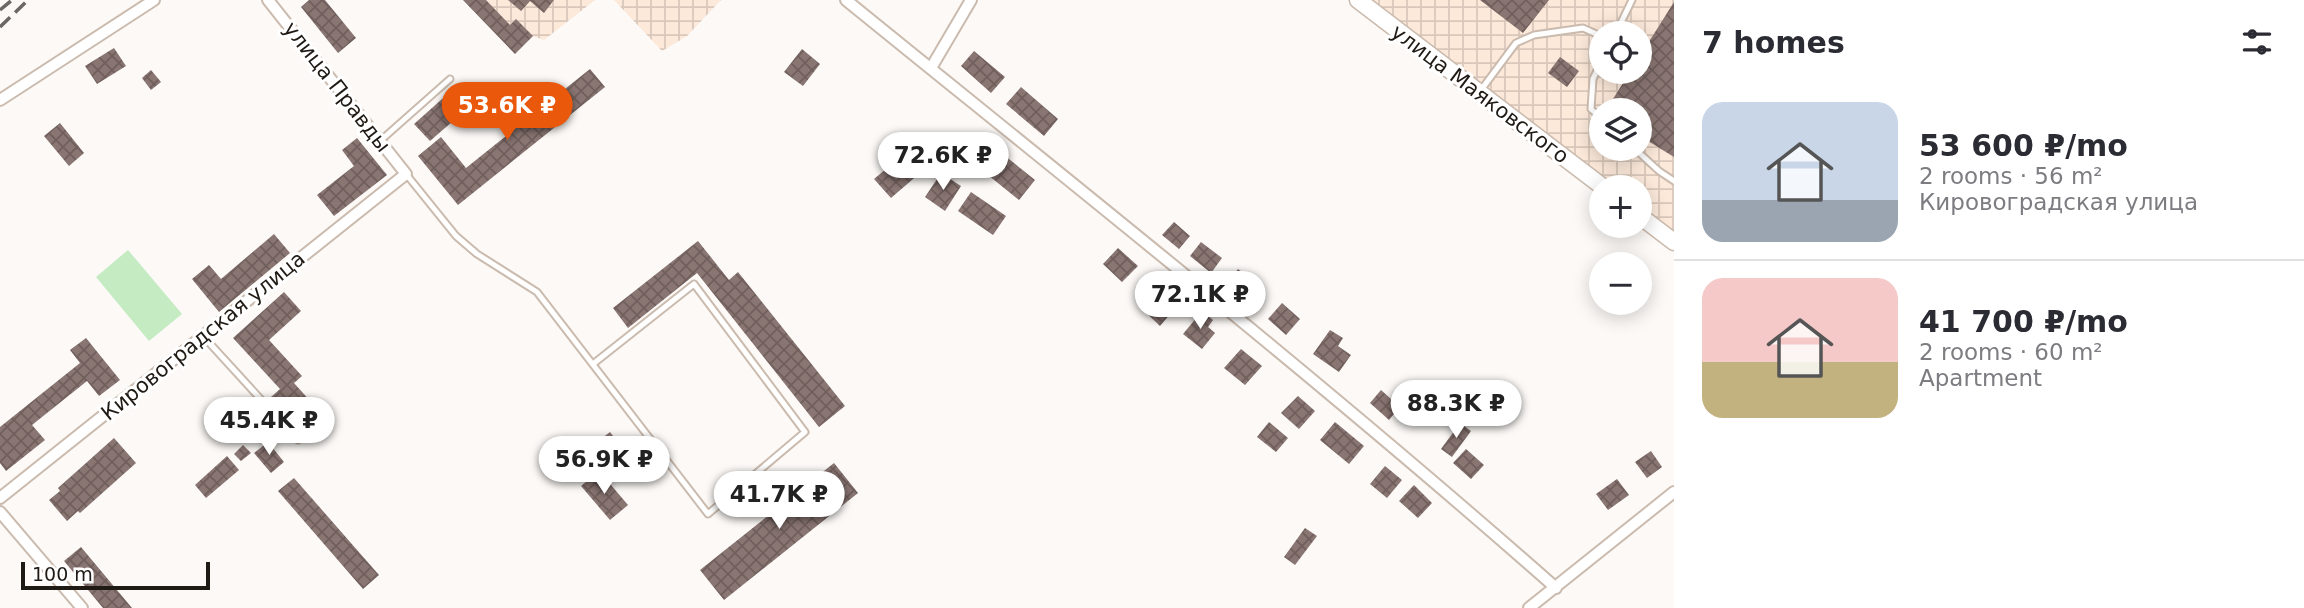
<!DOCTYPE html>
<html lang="en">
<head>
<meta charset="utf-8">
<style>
	body { margin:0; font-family:"DejaVu Sans",sans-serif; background:#f7f7f7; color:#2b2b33; height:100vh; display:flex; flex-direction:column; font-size:26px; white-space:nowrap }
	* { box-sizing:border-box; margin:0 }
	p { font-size:23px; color:#7c7c81 }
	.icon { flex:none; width:38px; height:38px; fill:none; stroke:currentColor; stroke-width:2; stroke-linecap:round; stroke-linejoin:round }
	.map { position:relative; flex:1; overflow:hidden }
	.side { display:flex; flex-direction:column; background:#fff; width:630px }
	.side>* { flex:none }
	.tools { position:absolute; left:1589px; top:21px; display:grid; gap:14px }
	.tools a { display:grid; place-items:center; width:63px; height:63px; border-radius:50%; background:#fff; box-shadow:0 4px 18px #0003; font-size:35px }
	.scale { position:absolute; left:21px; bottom:18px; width:189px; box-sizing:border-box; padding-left:7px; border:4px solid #201a15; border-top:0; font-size:19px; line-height:24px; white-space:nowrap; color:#201a15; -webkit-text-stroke:5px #fff; paint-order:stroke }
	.price { position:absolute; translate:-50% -60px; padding:0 16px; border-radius:24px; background:#fff; color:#222; font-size:23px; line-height:46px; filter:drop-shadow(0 2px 4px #0008) }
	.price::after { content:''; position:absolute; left:50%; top:42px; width:21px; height:16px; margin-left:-10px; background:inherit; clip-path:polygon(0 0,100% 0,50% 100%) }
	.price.current { background:#ea580c; color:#fff }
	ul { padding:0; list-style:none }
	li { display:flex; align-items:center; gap:21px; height:175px; padding:0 28px }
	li+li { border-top:2px solid #e1e1e2 }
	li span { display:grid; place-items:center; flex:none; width:196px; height:140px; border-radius:21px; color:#555 }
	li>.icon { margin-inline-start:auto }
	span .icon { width:84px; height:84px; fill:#fffc; stroke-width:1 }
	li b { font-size:30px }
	h2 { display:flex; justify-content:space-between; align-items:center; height:84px; padding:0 28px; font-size:30px }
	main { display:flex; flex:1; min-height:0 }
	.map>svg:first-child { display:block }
</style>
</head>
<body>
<main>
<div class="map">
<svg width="1674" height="608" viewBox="0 0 1674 608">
	<defs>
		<pattern id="industrial-grid" width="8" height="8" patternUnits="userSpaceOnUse" patternTransform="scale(1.75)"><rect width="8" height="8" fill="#fce9da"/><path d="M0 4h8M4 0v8" fill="none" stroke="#d8c7ba"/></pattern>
		<pattern id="building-cross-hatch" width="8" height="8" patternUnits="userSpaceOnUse" patternTransform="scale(1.75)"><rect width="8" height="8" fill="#897572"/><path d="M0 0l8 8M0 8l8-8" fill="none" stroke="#705f5c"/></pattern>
	</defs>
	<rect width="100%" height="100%" fill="#fcf9f6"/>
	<!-- industrial -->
	<path fill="url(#industrial-grid)" fill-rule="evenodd" d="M463,0H595L544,40L533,36L515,54Z
		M614,0H721L687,36L662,51Z
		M1358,0H1674V242L1640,216V187H1603ZM1601,33H1640V72H1601ZM1601,110H1640V149H1601Z"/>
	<!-- pitch -->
	<path fill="#c5ebc3" d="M128,250L182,314L149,341L96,277Z"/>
	<!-- building -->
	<path fill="url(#building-cross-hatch)" d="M309,0H325L356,38L338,53L301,7Z
		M463,0H486L510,25L516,19L533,36L515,54Z
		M508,0H554L544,13L530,1L521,11Z
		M1480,0H1549L1523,33Z
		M1674,2V157L1640,136V110H1606L1630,72H1640V56Z
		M114,48L126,66L97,84L85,66Z
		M802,49L820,64L803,86L784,72Z
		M974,51L1005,77L991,93L961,66Z
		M1560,57L1579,71L1567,87L1548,73Z
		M590,69L605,87L458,205L418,156L441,137L466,168Z
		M151,70L161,82L151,90L142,78Z
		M460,83L476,101L430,141L414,124Z
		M1021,87L1058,119L1044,136L1006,104Z
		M60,123L84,153L69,166L44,136Z
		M357,138L387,175L334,216L317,195L354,166L342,150Z
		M999,151L1035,180L1019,200L983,171Z
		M905,153L921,172L891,198L874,179Z
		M941,173L961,186L945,211L925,197Z
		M971,192L1006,216L993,235L958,211Z
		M1174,222L1190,236L1179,249L1162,235Z
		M274,234L290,253L219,312L192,279L209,265L221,279Z
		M698,241L729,280L738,272L845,406L819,427L697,273L628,328L613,308Z
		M1201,242L1222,258L1211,273L1190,256Z
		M1118,248L1138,266L1122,282L1103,264Z
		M1238,269L1259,285L1247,302L1226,286Z
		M1159,287L1178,305L1160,326L1141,308Z
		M284,292L301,311L269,340L302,376L294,383L320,412L301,430L271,397L280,389L233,338Z
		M1282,303L1300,319L1286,335L1268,319Z
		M1202,311L1213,320L1208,327L1215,333L1202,349L1183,334Z
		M1330,330L1343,338L1338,346L1351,355L1339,372L1313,354Z
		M86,338L120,380L99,396L87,381L32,425L45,440L6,471L0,463V427L80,363L70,350Z
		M1241,349L1262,366L1245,385L1224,368Z
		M1381,390L1400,407L1389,420L1370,403Z
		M1298,396L1315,411L1299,429L1281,413Z
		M1269,422L1288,438L1276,452L1257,437Z
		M1335,422L1364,446L1349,464L1320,440Z
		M1460,423L1471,431L1452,457L1441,449Z
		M610,432L623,449L610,460L597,442Z
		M114,438L136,463L80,513L78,511L67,521L49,500L60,491L58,488Z
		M268,442L284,462L271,473L254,453Z
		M243,445L251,453L241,461L234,454Z
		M1466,449L1484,465L1471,479L1453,463Z
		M1651,451L1662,467L1647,478L1635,462Z
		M227,456L239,470L206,498L195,485Z
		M834,463L858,493L724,600L700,570Z
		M1385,466L1402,480L1387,498L1370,484Z
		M599,471L628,505L610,520L581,486Z
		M294,478L379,575L363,589L278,491Z
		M1617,479L1629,495L1608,510L1596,494Z
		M1414,485L1432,503L1418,518L1399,501Z
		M1305,528L1317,536L1295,565L1284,557Z
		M81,547L132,608H103L64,561Z"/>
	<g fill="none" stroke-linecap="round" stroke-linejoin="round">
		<!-- lane casing -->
		<g stroke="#cbbbae" stroke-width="9">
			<path id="lane" d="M1616,33L1632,0
				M1601,62L1593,79L1591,109L1601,118
				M1481,90L1516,43L1534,35L1583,28L1601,36
				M380,141L450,79
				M1635,149L1659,171L1674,181
				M406,174L456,236L477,254L537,292L708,514L805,432L694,284L593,364
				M203,336L298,440"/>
		</g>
		<!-- street casing -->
		<g stroke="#cbbbae" stroke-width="14">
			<path id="street" d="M846,0C1085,194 1326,385 1556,588
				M931,68L971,0
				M0,100L154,0
				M0,498L406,174L268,0
				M0,512L82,608
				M1529,608L1674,492"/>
		</g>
		<!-- secondary casing -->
		<g stroke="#cbbbae" stroke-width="19">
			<path id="secondary" d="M1358,0L1603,187
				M1640,216L1674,242"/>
		</g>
		<!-- lane -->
		<use href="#lane" stroke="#fff" stroke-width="5"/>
		<!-- street -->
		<use href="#street" stroke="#fff" stroke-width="10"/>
		<!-- secondary -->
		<use href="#secondary" stroke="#fff" stroke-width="16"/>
		<!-- rail -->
		<path stroke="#6c6763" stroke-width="3.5" stroke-dasharray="14 7" stroke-linecap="butt" d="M0,10L12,0
			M0,27L28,0"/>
	</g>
	<g text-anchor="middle" stroke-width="6" stroke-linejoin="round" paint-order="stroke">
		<!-- street labels -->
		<g font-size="21" fill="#201a15" stroke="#fff">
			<text transform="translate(337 87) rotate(52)" y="7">улица Правды</text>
			<text transform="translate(1480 94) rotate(37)" y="7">улица Маяковского</text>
			<text transform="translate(203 336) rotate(-39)" y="7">Кировоградская улица</text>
		</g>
	</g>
</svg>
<div class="tools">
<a><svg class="icon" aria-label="locate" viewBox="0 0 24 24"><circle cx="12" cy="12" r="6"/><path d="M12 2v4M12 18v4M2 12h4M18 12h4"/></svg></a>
<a><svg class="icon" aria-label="layers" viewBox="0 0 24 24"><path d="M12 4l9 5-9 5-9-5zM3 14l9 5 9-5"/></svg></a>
<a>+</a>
<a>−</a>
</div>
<div class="scale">100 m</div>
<b class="price current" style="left:507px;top:142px">53.6K ₽</b>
<b class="price" style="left:943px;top:192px">72.6K ₽</b>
<b class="price" style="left:1200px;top:331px">72.1K ₽</b>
<b class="price" style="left:1456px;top:440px">88.3K ₽</b>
<b class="price" style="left:269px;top:457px">45.4K ₽</b>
<b class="price" style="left:604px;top:496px">56.9K ₽</b>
<b class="price" style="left:779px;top:531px">41.7K ₽</b>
</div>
<section class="side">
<h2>7 homes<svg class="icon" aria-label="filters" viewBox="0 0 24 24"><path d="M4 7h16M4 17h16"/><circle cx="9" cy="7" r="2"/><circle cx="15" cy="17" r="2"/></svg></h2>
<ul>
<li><span style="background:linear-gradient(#c9d6e8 70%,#9aa5b1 0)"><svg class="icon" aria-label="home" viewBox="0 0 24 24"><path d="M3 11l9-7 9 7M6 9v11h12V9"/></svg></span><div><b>53 600 ₽/mo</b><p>2 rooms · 56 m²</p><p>Кировоградская улица</p></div></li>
<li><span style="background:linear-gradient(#f6c9c9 60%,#c2b280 0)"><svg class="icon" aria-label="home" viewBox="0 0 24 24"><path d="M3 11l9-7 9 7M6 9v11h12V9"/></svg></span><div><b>41 700 ₽/mo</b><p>2 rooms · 60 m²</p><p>Apartment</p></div></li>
</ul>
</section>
</main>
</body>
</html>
